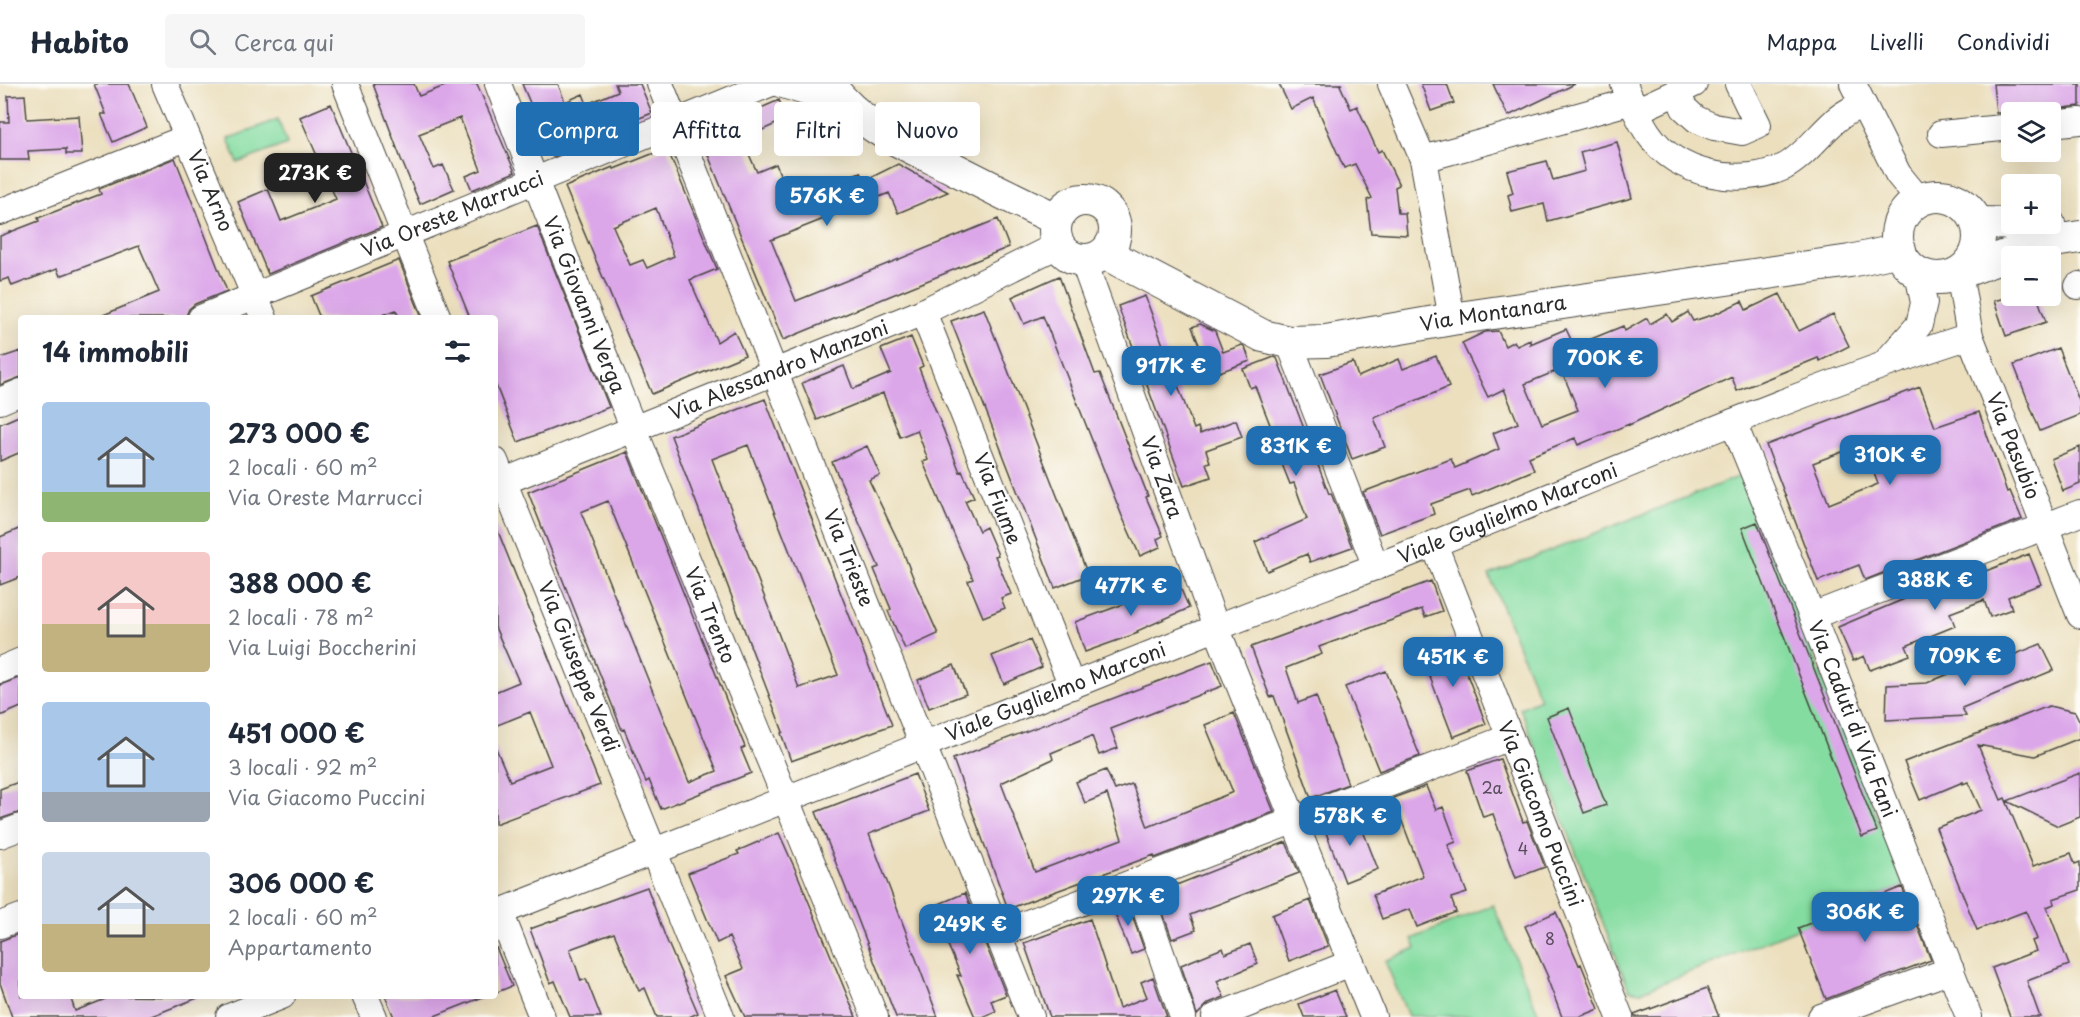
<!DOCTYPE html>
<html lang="it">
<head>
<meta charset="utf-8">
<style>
	body { margin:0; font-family:"Playpen Sans",sans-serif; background:#f6f6f7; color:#1f2937; height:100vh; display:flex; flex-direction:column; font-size:22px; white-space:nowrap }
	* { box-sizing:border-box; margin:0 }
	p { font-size:20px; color:#747a83 }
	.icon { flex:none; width:33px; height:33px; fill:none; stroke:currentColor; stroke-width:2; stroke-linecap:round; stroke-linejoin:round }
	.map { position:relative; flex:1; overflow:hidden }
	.drawer { position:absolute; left:18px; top:231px; width:480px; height:684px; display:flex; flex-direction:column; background:#fff; border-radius:6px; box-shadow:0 6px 24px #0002 }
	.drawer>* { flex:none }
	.banner { position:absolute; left:516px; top:18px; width:570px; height:54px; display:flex; gap:12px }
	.fabs { position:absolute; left:2001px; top:18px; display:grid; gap:12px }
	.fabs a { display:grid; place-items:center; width:60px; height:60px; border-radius:6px; background:#fff; box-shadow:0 6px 24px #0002; font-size:30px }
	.price { position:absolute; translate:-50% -51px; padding:0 14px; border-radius:12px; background:#1f6fb2; color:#fff; font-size:20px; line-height:39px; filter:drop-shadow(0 2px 3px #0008) }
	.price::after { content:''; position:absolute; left:50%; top:36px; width:18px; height:14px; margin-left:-9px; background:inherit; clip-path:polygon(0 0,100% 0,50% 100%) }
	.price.selected { background:#222; color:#fff }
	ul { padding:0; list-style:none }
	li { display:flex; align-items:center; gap:18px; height:150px; padding:0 24px }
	li span { display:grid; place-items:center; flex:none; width:168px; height:120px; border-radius:6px; color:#555 }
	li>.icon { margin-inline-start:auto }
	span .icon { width:72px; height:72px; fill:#fffc; stroke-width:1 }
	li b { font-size:26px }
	h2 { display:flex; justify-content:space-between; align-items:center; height:72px; padding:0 24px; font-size:26px }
	.pill { padding:0 21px; border-radius:6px; background:#fff; box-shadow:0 6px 24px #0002; font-size:21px; line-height:54px }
	.pill.selected { background:#1f6fb2; color:#fff }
	header { display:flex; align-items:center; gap:36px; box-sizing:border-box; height:84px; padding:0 30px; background:#fff; border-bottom:2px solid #e0e1e3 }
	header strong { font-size:28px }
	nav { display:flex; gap:33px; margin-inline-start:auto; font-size:21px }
	.search { width:420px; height:54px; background:#f6f6f7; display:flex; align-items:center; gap:15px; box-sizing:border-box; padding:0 21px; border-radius:6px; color:#747a83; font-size:22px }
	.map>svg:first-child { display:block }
</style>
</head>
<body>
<header>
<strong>Habito</strong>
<div class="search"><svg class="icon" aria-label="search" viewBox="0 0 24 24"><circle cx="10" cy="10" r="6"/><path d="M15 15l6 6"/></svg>Cerca qui</div>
<nav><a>Mappa</a><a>Livelli</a><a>Condividi</a></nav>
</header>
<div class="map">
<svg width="2080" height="933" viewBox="0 0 2080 933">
	<rect width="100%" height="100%" fill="#fdfcf7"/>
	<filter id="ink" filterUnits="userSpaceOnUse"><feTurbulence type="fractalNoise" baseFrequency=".0167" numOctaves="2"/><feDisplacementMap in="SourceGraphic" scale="12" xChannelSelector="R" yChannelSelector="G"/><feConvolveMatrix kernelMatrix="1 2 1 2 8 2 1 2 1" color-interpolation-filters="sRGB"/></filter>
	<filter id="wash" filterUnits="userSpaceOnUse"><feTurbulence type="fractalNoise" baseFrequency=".008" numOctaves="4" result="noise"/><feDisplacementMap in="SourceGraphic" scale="24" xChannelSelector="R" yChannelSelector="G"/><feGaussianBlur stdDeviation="1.35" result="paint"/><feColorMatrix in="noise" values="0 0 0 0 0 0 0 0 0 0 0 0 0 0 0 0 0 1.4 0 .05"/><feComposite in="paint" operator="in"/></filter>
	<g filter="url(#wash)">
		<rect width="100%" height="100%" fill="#ebdfbe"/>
		<!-- green -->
		<path fill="#84dca0" stroke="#588466" stroke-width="1.5" d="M278,35L287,60L238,79L228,55Z
			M1743,391L1904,802L1640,908L1629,906L1520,624L1540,615L1489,491Z
			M1493,821L1540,933L1408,932L1385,877L1416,864L1412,855Z"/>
		<g id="blocks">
			<!-- building -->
			<path fill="#dca7e9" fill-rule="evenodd" d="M94,0H129L147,43L113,58L101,30H106Z
				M373,0H414L419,12L450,0H477L515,88L472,106L466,92L481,86L460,34L419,50L434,85L443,81L454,105L420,120L401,75Z
				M522,0H558L565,18L583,10L587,20L618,7L615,0H640L652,29L600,50L601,53L553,73Z
				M1279,0H1342L1340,1L1351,25L1357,22L1378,68L1382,66L1399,101L1395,103L1398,129H1405L1407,151L1371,149L1367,116L1372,114L1355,80L1344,84L1313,14L1291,25Z
				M1421,0H1447L1454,19L1431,27Z
				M1493,0H1575L1508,32Z
				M1993,0H2080V22L2030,28L1996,29Z
				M25,11L27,35L79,32L82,70H66V65L28,67L29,76H0V38H9L8,12Z
				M779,16L787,35L742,55L757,88L776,80L790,116L860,88L864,97L898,80L948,108L898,129L889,109L771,156L796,217L998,135L1009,163L783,256L700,51Z
				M331,20L382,143L268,190L238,118L268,105L281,137L336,115L300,33Z
				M1617,58L1632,114L1548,137L1544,120L1512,128L1508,111L1513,109L1507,87L1547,77L1553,96L1585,87L1580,68Z
				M667,64L717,185L690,196L717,258L734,247L745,271L652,310L565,103L613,83L614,85ZM656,124L674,172L647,184L643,176L630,181L613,142Z
				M175,74L227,207L195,220L189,225L186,232L182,234H96L159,208L139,162L60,192L57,185L12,202L9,194L0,197V152L39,137L38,134L101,110L99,105Z
				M537,142L609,323L518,358L495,299V234H470L447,177Z
				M399,176L422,234H399L396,226L375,234H320L311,212Z
				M1059,192L1095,290L1100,289L1148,412L1146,413L1163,452L1157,455L1160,463L1140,472L1122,432L1043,232L1024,240L1012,213Z
				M1780,210L1799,247L1833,230L1849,262L1820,277L1818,274L1737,307L1732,293L1629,341V340L1578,361L1575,354L1529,373L1534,386L1472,412L1470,406L1431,420L1434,430L1380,450L1363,408L1451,375L1455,384L1499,365L1493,349L1518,339L1504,305L1488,313L1462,259L1485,248L1498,247L1505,262L1514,257L1517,262L1530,256V260L1566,245L1574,262L1623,242L1625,247L1647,234L1650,240L1667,230L1672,238L1688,228L1693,237L1715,230L1742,217L1746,226ZM1561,285L1578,326L1542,340L1525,300Z
				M1145,212L1194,345L1198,343L1200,350L1236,336L1242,353L1206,366L1210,378L1206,379L1211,393L1184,402L1118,222Z
				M2011,212H2037L2046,238L2006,252L1994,217Z
				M984,225L1088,491L1055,504L951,237Z
				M1200,240L1215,247L1223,268L1242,261L1245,263L1250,277L1211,291L1192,243Z
				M911,253L923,282L919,284L960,388L962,387L974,413L965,417L979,447L986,443L998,471L995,472L1011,510L1001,514L1005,524L983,533L968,497L973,495L923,378L928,376L917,346L900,353L883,309L817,336L802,299L844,282L853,305L891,289L881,265Z
				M2058,264L2080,319V331L2040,347L2014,281Z
				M21,267V293L0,301V274Z
				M1436,272L1449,303L1374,334L1385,363L1352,375L1320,290L1353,278L1358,293L1399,275L1403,285Z
				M1274,273L1277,274L1329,410L1331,409L1352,463L1310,478L1307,470L1267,487L1255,458L1307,435L1294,399L1290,400L1280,375L1283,374L1255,302L1250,304L1243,285Z
				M1920,303L1935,343L1979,328L2007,408L2010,407L2022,435L1865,496L1859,481L1818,497L1766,361ZM1863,360L1878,400L1829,420L1813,379Z
				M765,315L892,641L791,677L781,649L783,648L671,352ZM748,361L838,591L799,604L712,375Z
				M21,331V368L0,377V340Z
				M867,362L880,391L869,396L902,465L916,501L938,550L905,565L888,527L891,525L874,485L879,483L832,378Z
				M2080,363V400L2063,407L2051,375Z
				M627,368L745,663L741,665L751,689L661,725L649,696L646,698L624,645L622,646L528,408ZM608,417L717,687L689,698L581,428Z
				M1757,438L1877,747L1862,753L1742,444Z
				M495,440L600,701L495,740V662L510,697L551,681L530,628L495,642V608L519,598L495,543Z
				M21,444V493L0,501V453Z
				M2029,470L2041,500L2008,513L2012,525L1990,533L1984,516L1950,529L1955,542L1906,562L1910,571L1870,586L1864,572L1853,577L1838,543L1959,492L1985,482L1986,487Z
				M1177,496L1189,524L1137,547L1138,549L1085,568L1075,538L1143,513L1142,512Z
				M1431,497L1442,527L1425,533L1422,525L1319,563L1322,570L1286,584L1298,619L1316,612L1348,700L1311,714L1274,612L1270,613L1251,563Z
				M1453,554L1486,640L1453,653L1420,567Z
				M1030,556L1042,583L1004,600L992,572Z
				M2041,560L2054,586L1962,624L1966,632L1886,636L1887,601L1927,599L1975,579L1978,585Z
				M1212,577L1222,602L1111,645L1118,664L1099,671L1092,652L1051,669L1053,675L1001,699L1035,788L1122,755L1107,710L1085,719L1076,698L1106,686L1115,706L1132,700L1148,743L1233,708L1205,641L1234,629L1274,728L1155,774L1154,771L1008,825L953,675Z
				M954,581L966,610L929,624L918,596Z
				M1386,587L1420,672L1379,687L1345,603Z
				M21,593V623L0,632V601Z
				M2049,622L2075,628L2080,638V654L2035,672L1978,661L2001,716L2005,714L2033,782L2071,769L2075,780L2080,778V806L2053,815L2054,820L2047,823L2069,881L2027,897L2040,933H2010L1992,884L2036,867L2032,857L2037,855L2026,827L1977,846L1936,744L1981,726L1968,698L1963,700V698L1920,716L1904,678Z
				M1569,624L1606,721L1584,729L1547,633Z
				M1500,675L1523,738L1527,737L1545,783L1516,794L1493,730L1483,733L1467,687Z
				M2080,689V733L2058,742L2007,717Z
				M915,690L929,727L869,750L938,933H896L816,728Z
				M21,697V728L0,735V705Z
				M1426,702L1436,726L1443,723L1456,758L1448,761L1467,809L1451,814L1456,828L1417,843L1410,825L1382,835L1373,811L1423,792L1393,714Z
				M1356,729L1378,785L1345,798L1323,741Z
				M779,749L796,787L856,933H745L726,892L743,885L729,853L717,859L688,789L739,770L737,767Z
				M1286,758L1299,789L1190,831L1196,846L1172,855L1156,809Z
				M647,803L665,852L698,929L689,933H657L645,904L639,907L614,849L570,865L581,897L586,895L601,933H570L555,897L550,899L530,845Z
				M1902,803L1931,876L1826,915L1798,844Z
				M965,809L1006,911L991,917L996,927L982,933H975L957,891L961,892L932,823Z
				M1310,816L1328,862L1289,877L1272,831Z
				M1127,817L1144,865L1131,870L1112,822Z
				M1556,828L1579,881L1581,880L1599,925L1579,933H1562L1547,894L1548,893L1525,842Z
				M1090,835L1119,924L1147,913L1141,898L1153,893L1167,933H1050L1024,859Z
				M21,849V912H70L75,927L113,912L200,913L149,933H12L0,899V857Z
				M1250,860L1258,880L1217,897L1224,913L1209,919L1197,931L1181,881L1223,864L1225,870Z
				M495,861L512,902L495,909Z
				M1707,904L1719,933H1635L1634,931Z
				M1335,906L1346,933H1304L1299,920Z
				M385,912H483V913L432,933H394Z"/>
		</g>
	</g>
	<g filter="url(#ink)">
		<use href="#blocks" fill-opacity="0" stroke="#484641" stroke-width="1.5"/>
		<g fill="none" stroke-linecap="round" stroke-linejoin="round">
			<!-- minor casing -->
			<g stroke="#484641" stroke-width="28">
				<g id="minor">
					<path id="s1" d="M165,0L264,234"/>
					<path d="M345,0L438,234"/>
					<path id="s2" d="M498,0C617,314 749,622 875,933"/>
					<path id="s3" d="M660,0L1031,933"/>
					<path d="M780,0L846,21"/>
					<path d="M1391,0L1423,75L1452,235"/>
					<path d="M1624,0C1631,17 1638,34 1648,49C1677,92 1739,103 1784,83C1802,74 1819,51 1835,37C1842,30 1853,25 1861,20"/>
					<path d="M1853,0L1898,90L1920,117"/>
					<path d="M1677,8L1684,24L1696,35L1714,43L1742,48L1758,41L1738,0"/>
					<path d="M1636,27L1694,0"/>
					<path d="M2050,40L2080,37"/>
					<path d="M1941,50L2012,43"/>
					<path d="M1423,75L1632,17"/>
					<path d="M0,128L186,54"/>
					<path id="s4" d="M1083,176L1216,543L1373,933"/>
					<path id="s5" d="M1959,189L1970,252L2080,531"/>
					<path d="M2078,202L2080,201"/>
					<path id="s6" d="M923,228L1072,602"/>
					<path id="s7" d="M201,234L769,0"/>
					<path d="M1289,258L1376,483"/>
					<path d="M1885,279L1919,241L1924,219L1918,189"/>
					<path d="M0,317L21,308"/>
					<path id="s8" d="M1733,338L1812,532L1969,933"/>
					<path id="s9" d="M495,377L721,933"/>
					<path id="s10" d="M495,401L923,228L1058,161"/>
					<path id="s11" d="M1434,460L1620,933"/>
					<path d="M1812,532L2080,429"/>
					<path d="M0,586L21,577"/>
					<path d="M0,751L21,743"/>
					<path d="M1136,797L1183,933"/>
					<path d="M500,828L542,933"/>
					<path id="s12" d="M495,830C735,736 974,641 1213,545C1287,515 1362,489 1436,459C1613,388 1788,310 1970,252"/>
					<path d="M0,841L21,833"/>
					<path d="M999,850L1510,653"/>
					<path d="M365,912L374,933"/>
					<path d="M229,933L282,912"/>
					<path d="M1215,933L1351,879"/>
					<path d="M1821,933L1951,886"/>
				</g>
			</g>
			<!-- major casing -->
			<g stroke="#484641" stroke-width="34">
				<g id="major">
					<path d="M829,0C858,41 904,60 949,82C984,100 1020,118 1056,135"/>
					<circle cx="1938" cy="153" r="41"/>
					<circle cx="1085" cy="146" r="30"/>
					<path d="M1977,139L2049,140"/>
					<path id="s13" d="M1107,167L1116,175L1263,252L1289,258L1326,257L1452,235L1850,177L1900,166"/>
					<path d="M1959,189L2041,159L2080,153"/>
				</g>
			</g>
			<!-- minor -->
			<use href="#minor" stroke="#fff" stroke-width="26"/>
			<!-- major -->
			<use href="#major" stroke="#fff" stroke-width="32"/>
		</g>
	</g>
	<g text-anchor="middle" stroke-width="5" stroke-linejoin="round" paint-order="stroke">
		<!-- number labels -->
		<g font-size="16" fill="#574a5a">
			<text x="1492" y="710">2a</text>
			<text x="1523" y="771">4</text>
			<text x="1550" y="861">8</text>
		</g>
		<!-- street labels -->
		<g font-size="20" fill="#2b2b2b" stroke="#fdfcf7">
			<text dy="7" stroke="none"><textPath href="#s1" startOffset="116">Via Arno</textPath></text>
			<text dy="7" stroke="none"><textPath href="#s7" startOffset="272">Via Oreste Marrucci</textPath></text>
			<text dy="7" stroke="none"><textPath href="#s2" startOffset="237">Via Giovanni Verga</textPath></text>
			<text dy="7" stroke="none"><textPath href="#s13" startOffset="411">Via Montanara</textPath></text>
			<text dy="7" stroke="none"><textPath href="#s10" startOffset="306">Via Alessandro Manzoni</textPath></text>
			<text dy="7" stroke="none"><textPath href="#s5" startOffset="182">Via Pasubio</textPath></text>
			<text dy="7" stroke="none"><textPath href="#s4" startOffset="231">Via Zara</textPath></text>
			<text dy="7" stroke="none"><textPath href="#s6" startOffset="201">Via Fiume</textPath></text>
			<text dy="7" stroke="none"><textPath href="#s12" startOffset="1089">Viale Guglielmo Marconi</textPath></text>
			<text dy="7" stroke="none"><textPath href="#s3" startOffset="510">Via Trieste</textPath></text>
			<text dy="7" stroke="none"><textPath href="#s2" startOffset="572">Via Trento</textPath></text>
			<text dy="7" stroke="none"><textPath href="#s9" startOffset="222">Via Giuseppe Verdi</textPath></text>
			<text dy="7" stroke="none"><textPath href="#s12" startOffset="603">Viale Guglielmo Marconi</textPath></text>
			<text dy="7" stroke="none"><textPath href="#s8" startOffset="320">Via Caduti di Via Fani</textPath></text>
			<text dy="7" stroke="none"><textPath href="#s11" startOffset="290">Via Giacomo Puccini</textPath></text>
		</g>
	</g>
</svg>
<div class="fabs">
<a><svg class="icon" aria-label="layers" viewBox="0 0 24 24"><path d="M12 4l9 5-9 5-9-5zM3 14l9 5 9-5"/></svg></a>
<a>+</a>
<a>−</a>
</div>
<b class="price selected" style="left:315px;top:120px">273K €</b>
<b class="price" style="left:827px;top:143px">576K €</b>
<b class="price" style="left:1605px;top:305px">700K €</b>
<b class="price" style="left:1171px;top:313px">917K €</b>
<b class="price" style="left:1296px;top:393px">831K €</b>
<b class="price" style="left:1890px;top:402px">310K €</b>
<b class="price" style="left:1935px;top:527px">388K €</b>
<b class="price" style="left:1131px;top:533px">477K €</b>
<b class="price" style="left:1965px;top:603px">709K €</b>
<b class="price" style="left:1453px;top:604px">451K €</b>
<b class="price" style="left:1350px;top:763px">578K €</b>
<b class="price" style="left:1128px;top:843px">297K €</b>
<b class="price" style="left:1865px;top:859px">306K €</b>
<b class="price" style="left:970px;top:871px">249K €</b>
<div class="banner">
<a class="pill selected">Compra</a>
<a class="pill">Affitta</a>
<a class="pill">Filtri</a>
<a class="pill">Nuovo</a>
</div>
<section class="drawer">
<h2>14 immobili<svg class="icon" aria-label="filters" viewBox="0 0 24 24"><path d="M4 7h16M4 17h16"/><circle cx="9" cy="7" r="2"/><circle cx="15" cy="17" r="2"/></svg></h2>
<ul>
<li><span style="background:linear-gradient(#a9c7e8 75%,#8fb573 0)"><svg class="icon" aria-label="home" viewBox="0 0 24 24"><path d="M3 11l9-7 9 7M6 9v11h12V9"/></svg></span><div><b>273 000 €</b><p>2 locali · 60 m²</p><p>Via Oreste Marrucci</p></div></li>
<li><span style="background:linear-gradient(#f6c9c9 60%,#c2b280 0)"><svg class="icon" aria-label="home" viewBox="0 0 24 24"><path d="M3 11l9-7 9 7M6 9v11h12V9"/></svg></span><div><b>388 000 €</b><p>2 locali · 78 m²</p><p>Via Luigi Boccherini</p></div></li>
<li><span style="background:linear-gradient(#a9c7e8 75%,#9aa5b1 0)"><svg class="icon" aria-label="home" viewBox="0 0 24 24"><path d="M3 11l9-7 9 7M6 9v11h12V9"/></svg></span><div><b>451 000 €</b><p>3 locali · 92 m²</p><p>Via Giacomo Puccini</p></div></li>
<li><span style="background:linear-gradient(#c9d6e8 60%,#c2b280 0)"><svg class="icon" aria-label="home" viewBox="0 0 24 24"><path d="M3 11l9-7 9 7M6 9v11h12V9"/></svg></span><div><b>306 000 €</b><p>2 locali · 60 m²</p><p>Appartamento</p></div></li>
</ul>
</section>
</div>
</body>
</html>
